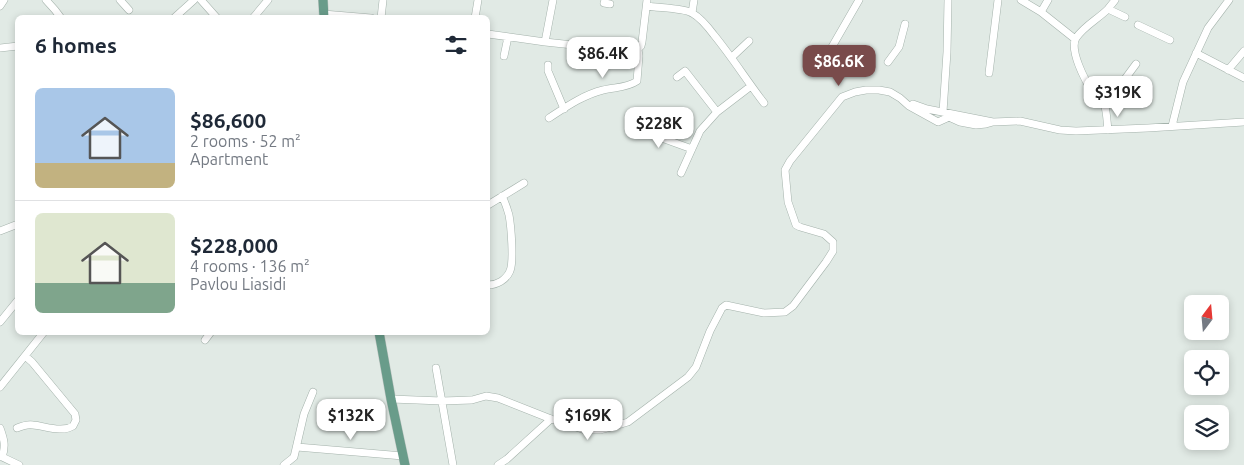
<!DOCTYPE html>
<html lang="en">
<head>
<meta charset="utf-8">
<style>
	body { margin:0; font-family:Ubuntu,sans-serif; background:#f6f6f7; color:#1f2937; height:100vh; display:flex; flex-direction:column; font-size:19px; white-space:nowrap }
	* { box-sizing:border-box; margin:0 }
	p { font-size:16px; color:#747a83 }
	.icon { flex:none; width:28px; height:28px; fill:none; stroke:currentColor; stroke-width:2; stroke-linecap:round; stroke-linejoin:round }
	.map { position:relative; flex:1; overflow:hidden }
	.details { position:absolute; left:15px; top:15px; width:475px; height:320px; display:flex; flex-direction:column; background:#fff; border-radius:8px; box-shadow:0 2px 8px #0003 }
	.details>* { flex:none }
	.needle { width:32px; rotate:16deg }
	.buttons { position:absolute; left:1184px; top:295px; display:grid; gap:10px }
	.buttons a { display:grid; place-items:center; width:45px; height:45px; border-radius:8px; background:#fff; box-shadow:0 2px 8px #0003; font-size:25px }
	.price { position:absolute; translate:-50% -42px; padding:0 11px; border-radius:10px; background:#fff; color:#222; font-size:16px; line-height:32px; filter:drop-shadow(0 1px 2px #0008) }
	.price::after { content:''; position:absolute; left:50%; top:30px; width:15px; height:11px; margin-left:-8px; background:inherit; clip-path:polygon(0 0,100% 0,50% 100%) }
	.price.selected { background:#794b4b; color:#fff }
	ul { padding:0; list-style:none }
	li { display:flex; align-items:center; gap:15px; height:125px; padding:0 20px }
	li+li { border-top:1px solid #e0e1e3 }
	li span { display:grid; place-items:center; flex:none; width:140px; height:100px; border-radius:8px; color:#555 }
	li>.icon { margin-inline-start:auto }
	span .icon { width:60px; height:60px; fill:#fffc; stroke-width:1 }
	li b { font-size:21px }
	h2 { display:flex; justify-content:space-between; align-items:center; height:60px; padding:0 20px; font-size:21px }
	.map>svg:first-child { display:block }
</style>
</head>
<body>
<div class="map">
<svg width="1244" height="465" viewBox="0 0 1244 465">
	<rect width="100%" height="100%" fill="#e1eae5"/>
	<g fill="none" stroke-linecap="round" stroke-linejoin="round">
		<!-- minor casing -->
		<g stroke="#a4b2ab" stroke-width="8">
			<path id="minor" d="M46,0L55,10L61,18
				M120,0L129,10
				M201,0L217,18
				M605,0L604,3L610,4
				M1021,0L1041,12L1075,39
				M0,6L4,0
				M647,6C658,8 683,8 692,13C701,18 708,27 714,35C732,57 747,81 764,103
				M1108,9L1125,17
				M1041,12L1048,0
				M692,13L694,0
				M323,14L371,18
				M174,18L194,0
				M253,18L268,0
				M381,18L383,0
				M475,18L478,0
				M1138,25L1170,40
				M488,34L545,42L629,51L638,49
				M545,42L553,0
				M0,48L18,46
				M638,49L641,46L642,42L647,0
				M829,52L859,0
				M1196,53L1244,78
				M504,56L508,37
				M732,57L749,41
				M888,62L899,47L905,24
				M548,65V71L564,109
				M1228,70L1244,51
				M989,73L998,0
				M677,77L685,71L717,112
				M913,104L927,109L993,122
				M1105,106L1136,64
				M943,112L947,52L948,0
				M549,118C566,107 583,95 603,90C615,87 627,88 637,81L639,56L638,49
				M1172,126L1183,82L1208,28L1229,0
				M634,128L692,149
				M1108,130C1107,123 1107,114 1105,107C1103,101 1097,96 1093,92C1085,81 1069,50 1076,38C1084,26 1098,19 1108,9C1110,6 1113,3 1115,0
				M681,173L700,131L717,112L751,86
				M488,205L524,183
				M0,231L18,224
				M488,285C497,285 506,280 510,271C514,261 511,226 509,215C507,208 505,202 502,196
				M0,322L18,300
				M205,340L211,332
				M436,368L453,465
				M0,387L44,332
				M391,399L442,401L472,400L486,396L498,398L551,419L585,430H600L611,427L628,422L688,377L696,367L710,331L722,308L726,305L764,313L785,312L793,306L826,262L833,251V242L824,234L800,227L796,225L788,202L785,170L790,161L842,97L855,92L866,90H879L890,92L900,98L909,106L938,122L949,117L960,122L976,125L986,124L993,122L1020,121L1060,130L1076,131L1148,128L1244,122
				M0,428C4,439 6,446 2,457
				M17,428C22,426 28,424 33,425C45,426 62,433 73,426L76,420L75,414L32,362L25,356
				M297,447L403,456
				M0,456L19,465
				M284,465L294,457L304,414L313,392
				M498,465L507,459L551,419"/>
		</g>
		<!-- major casing -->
		<g stroke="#bdc4c1" stroke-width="10">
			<path id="major" d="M323,0L324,18
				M379,332L391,399L405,465"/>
		</g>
		<!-- minor -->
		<use href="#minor" stroke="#fff" stroke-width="7"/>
		<!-- major -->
		<use href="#major" stroke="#699c8a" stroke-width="9"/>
	</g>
</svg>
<div class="buttons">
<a><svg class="needle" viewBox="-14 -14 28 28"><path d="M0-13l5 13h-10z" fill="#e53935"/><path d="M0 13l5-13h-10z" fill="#747a83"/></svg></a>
<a><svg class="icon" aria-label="locate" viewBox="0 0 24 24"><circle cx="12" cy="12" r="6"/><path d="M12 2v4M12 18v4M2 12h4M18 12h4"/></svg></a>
<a><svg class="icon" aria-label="layers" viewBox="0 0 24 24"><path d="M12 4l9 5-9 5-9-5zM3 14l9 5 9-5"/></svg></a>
</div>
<b class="price" style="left:603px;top:79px">$86.4K</b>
<b class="price selected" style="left:839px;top:87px">$86.6K</b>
<b class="price" style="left:1118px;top:118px">$319K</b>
<b class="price" style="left:659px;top:149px">$228K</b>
<b class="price" style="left:351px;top:441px">$132K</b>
<b class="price" style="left:588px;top:441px">$169K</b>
<section class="details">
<h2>6 homes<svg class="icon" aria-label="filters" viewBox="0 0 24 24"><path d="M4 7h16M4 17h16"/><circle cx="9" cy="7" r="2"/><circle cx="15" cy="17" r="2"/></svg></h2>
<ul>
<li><span style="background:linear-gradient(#a9c7e8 75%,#c2b280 0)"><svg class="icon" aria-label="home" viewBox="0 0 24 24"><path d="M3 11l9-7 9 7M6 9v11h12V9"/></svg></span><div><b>$86,600</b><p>2 rooms · 52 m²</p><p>Apartment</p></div></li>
<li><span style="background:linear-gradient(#dfe7d0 70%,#7fa58c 0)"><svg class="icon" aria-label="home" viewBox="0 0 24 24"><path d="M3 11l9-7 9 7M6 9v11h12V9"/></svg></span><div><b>$228,000</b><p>4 rooms · 136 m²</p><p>Pavlou Liasidi</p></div></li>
</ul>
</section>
</div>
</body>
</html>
